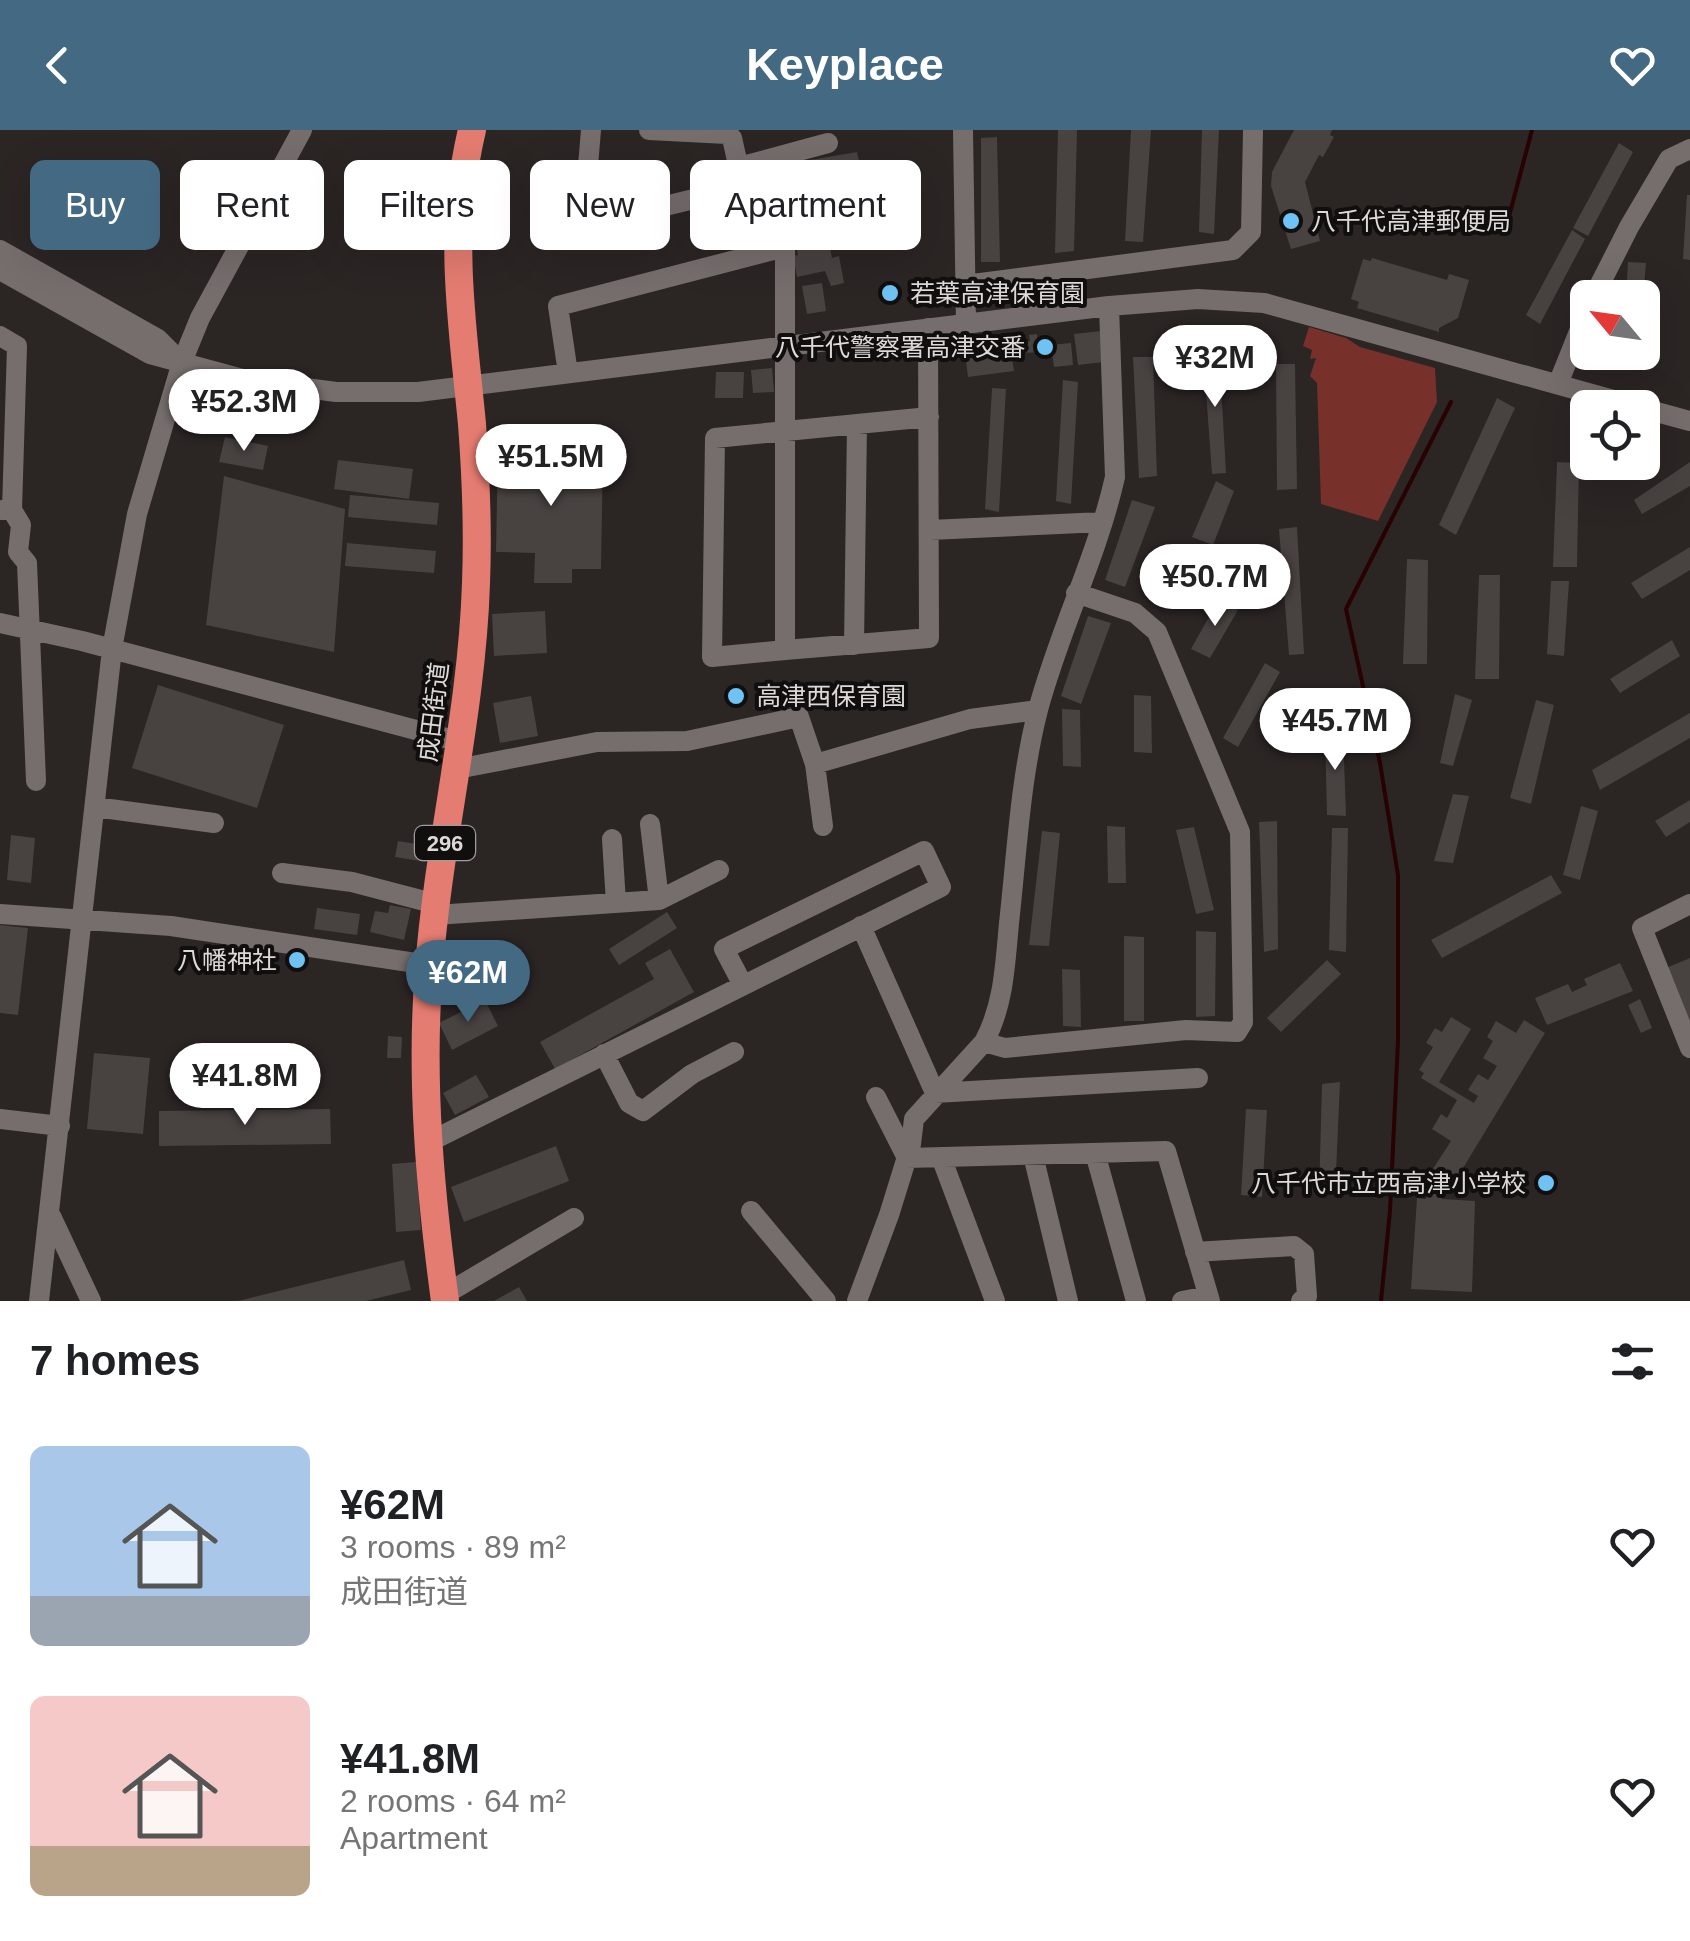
<!DOCTYPE html>
<html lang="en">
<head>
<meta charset="utf-8">
<style>
	body { margin:0; font-family:Arial,"Noto Sans JP",sans-serif; background:#f2f2f2; color:#202124; height:100vh; display:flex; flex-direction:column; font-size:38px; white-space:nowrap }
	* { box-sizing:border-box; margin:0 }
	p { font-size:32px; color:#757577 }
	.icon { flex:none; width:55px; height:55px; fill:none; stroke:currentColor; stroke-width:2; stroke-linecap:round; stroke-linejoin:round }
	.map { position:relative; height:1171px; overflow:hidden }
	.panel { display:flex; flex-direction:column; background:#fff; flex:1 }
	.panel>* { flex:none }
	.banner { position:absolute; left:30px; top:30px; width:1000px; height:90px; display:flex; gap:20px }
	.needle { width:65px; rotate:299deg }
	.tools { position:absolute; left:1570px; top:150px; display:grid; gap:20px }
	.tools a { display:grid; place-items:center; width:90px; height:90px; border-radius:15px; background:#fff; box-shadow:0 10px 40px #0002; font-size:50px }
	.price { position:absolute; translate:-50% -85px; padding:0 22px; border-radius:35px; background:#fff; color:#222; font-size:32px; line-height:65px; filter:drop-shadow(0 2px 5px #0008) }
	.price::after { content:''; position:absolute; left:50%; top:60px; width:30px; height:22px; margin-left:-15px; background:inherit; clip-path:polygon(0 0,100% 0,50% 100%) }
	.price.active { background:#446982; color:#fff }
	ul { padding:0; list-style:none }
	li { display:flex; align-items:center; gap:30px; height:250px; padding:0 30px }
	li span { display:grid; place-items:center; flex:none; width:280px; height:200px; border-radius:15px; color:#555 }
	li>.icon { margin-inline-start:auto }
	span .icon { width:120px; height:120px; fill:#fffc; stroke-width:1 }
	li b { font-size:42px }
	h2 { display:flex; justify-content:space-between; align-items:center; height:120px; padding:0 30px; font-size:42px }
	.pill { padding:0 35px; border-radius:15px; background:#fff; box-shadow:0 10px 40px #0002; font-size:35px; line-height:90px }
	.pill.active { background:#446982; color:#fff }
	header { display:flex; justify-content:space-between; align-items:center; height:130px; padding:0 30px; background:#446982; color:#fff; font-size:45px; font-weight:600 }
	.map>svg:first-child { display:block }
</style>
</head>
<body>
<header><svg class="icon" aria-label="back" viewBox="0 0 24 24"><path d="M15 5l-7 7 7 7"/></svg>Keyplace<svg class="icon" aria-label="heart" viewBox="0 0 24 24"><path d="M12 20l-8-8c-3-5 5-10 8-4 3-6 11-1 8 4z"/></svg></header>
<div class="map">
<svg width="1690" height="1171" viewBox="0 0 1690 1171">
	<rect width="100%" height="100%" fill="#2b2524"/>
	<!-- green -->
	<path fill="#78302a" d="M1309,197L1346,208L1360,217L1435,238L1437,272L1378,391L1321,374L1317,253L1310,246L1316,228L1310,229L1312,220L1303,216Z"/>
	<g fill="none" stroke-linecap="round" stroke-linejoin="round">
		<!-- stream -->
		<path stroke="#280102" stroke-width="4" d="M1508,90L1532,0
			M1381,1171L1390,1081L1398,911V745L1380,633L1346,479L1451,272"/>
	</g>
	<!-- building -->
	<path fill="#484241" d="M1058,0H1077L1074,121L1055,123Z
		M1131,0H1151L1143,112L1125,111Z
		M1202,0H1219L1214,104L1199,102Z
		M1294,0H1332L1330,5L1334,7L1323,27L1319,25L1305,52L1320,111L1291,119L1271,56L1272,42Z
		M997,7L1000,132H981V8Z
		M1619,13L1633,22L1588,106L1573,98Z
		M857,22L862,44L817,53L820,68L778,77L770,37Z
		M1687,65H1690V130L1683,129Z
		M820,70L832,128L839,126L844,153L831,156L825,141L797,147L793,126L798,125L790,83L793,82L792,76Z
		M1572,100L1585,109L1540,194L1526,185Z
		M1372,128L1447,150L1449,144L1469,150L1458,188L1439,198V202L1357,178L1359,172L1351,169L1363,129L1371,131Z
		M1628,132L1646,133L1643,168H1626Z
		M822,153L826,181L807,184L802,156Z
		M1101,201L1104,232L1078,235L1074,204Z
		M1037,204L1039,222L1024,223L1022,212L1030,211L1029,205Z
		M1071,213L1073,235L1054,237L1051,215Z
		M1010,216L1014,241L968,247L965,222Z
		M1219,218L1226,343L1212,344L1203,220Z
		M1133,227H1153L1157,346L1139,348Z
		M1276,234H1295L1297,359L1277,360Z
		M772,238L774,262L753,263L751,240Z
		M716,242H744L743,268H715Z
		M1063,250L1078,252L1071,374L1056,371Z
		M992,258L1006,259L999,382L985,379Z
		M1497,268L1515,278L1456,405L1439,395Z
		M225,307L268,316L263,340L219,332Z
		M498,318L603,320L601,439H572V453H534L535,423L496,422Z
		M338,330L413,339L409,369L334,359Z
		M1557,332L1579,333L1577,437H1553Z
		M1690,332V356L1642,384L1634,370Z
		M224,346L345,379L334,522L206,495Z
		M1216,351L1234,361L1213,415L1192,407Z
		M350,365L439,373L437,395L348,387Z
		M1132,370L1155,377L1125,457L1105,450Z
		M1297,397L1304,524L1289,525L1279,399Z
		M347,413L436,421L434,443L345,436Z
		M1690,417V440L1642,469L1631,453Z
		M1407,429L1428,430L1427,534H1403Z
		M1479,445H1500L1499,549H1475Z
		M1551,451H1569L1564,526L1547,524Z
		M1219,469L1238,480L1210,528L1191,519Z
		M545,481L547,523L494,526L492,484Z
		M1088,486L1111,493L1081,574L1061,566Z
		M1672,510L1680,526L1620,563L1610,549Z
		M1265,533L1280,542L1238,617L1223,608Z
		M158,555L284,595L257,678L132,638Z
		M1455,564L1472,570L1453,636L1440,633Z
		M1134,565L1151,566L1152,623L1134,622Z
		M531,566L538,606L500,613L493,573Z
		M1536,570L1554,575L1531,674L1510,668Z
		M1062,579L1080,580L1081,637L1063,636Z
		M1690,583V608L1600,660L1592,640Z
		M1325,600H1343L1346,686L1327,685Z
		M1453,664L1469,666L1453,733L1434,731Z
		M1690,670V692L1666,707L1655,691Z
		M1581,676L1598,681L1580,750L1563,745Z
		M1277,691L1278,819L1264,822L1259,692Z
		M1107,696L1125,697L1126,753H1108Z
		M1194,697L1214,780L1196,784L1176,700Z
		M1332,698H1348L1346,822L1329,820Z
		M1042,701L1060,703L1049,816L1029,815Z
		M11,705L35,708L31,753L7,750Z
		M398,711L429,716L426,732L395,727Z
		M1551,745L1562,763L1442,828L1431,810Z
		M390,775L411,779L404,810L370,802L375,781L388,783Z
		M317,778L360,784L357,805L314,799Z
		M667,782L677,798L619,835L609,819Z
		M0,795L28,798L18,885L0,883Z
		M1196,801L1216,802L1215,886L1196,887Z
		M1124,806L1144,807V891H1124Z
		M670,819L694,862L555,939L540,912L654,849L645,833Z
		M1690,828V893L1666,838Z
		M1327,830L1341,844L1281,902L1267,888Z
		M1620,833L1633,861L1547,895L1535,868L1568,854L1572,862L1587,855L1584,849Z
		M1062,839L1080,840L1081,897L1063,896Z
		M1640,869L1652,898L1641,903L1628,875Z
		M485,870L498,896L452,920L439,893Z
		M1451,887L1471,899L1439,952L1474,973L1478,966L1468,960L1478,944L1488,950L1497,936L1483,928L1493,911L1487,907L1496,891L1516,903L1524,890L1545,903L1454,1053L1447,1049L1443,1054L1442,1069L1475,1071L1472,1162L1411,1159L1417,1068L1426,1069L1429,1045L1451,1011L1432,999L1441,984L1447,988L1457,970L1421,948L1424,943L1419,940L1433,917L1426,913L1435,898L1442,902Z
		M388,906L402,907L401,928H387Z
		M94,923L150,928L143,1004L87,999Z
		M476,945L489,967L455,985L443,963Z
		M1340,952L1335,1065L1319,1064L1322,954Z
		M330,979L331,1014L159,1016V981Z
		M1246,979L1267,980L1262,1067L1241,1065Z
		M556,1016L569,1051L464,1092L451,1057Z
		M416,1032L421,1100L396,1102L392,1034Z
		M404,1130L411,1160L366,1171H238Z
		M519,1157L527,1171H494Z"/>
	<g fill="none" stroke-linecap="round" stroke-linejoin="round">
		<!-- minor -->
		<path stroke="#766e6d" stroke-width="20" d="M591,0L583,96L743,57L732,8L727,4L649,0
			M963,0L966,193
			M739,37L828,13
			M743,57L751,88L780,84L785,92V117
			M0,120L158,209L180,231
			M0,140L150,224L246,250L336,262H418L1109,176L1198,169L1264,173L1642,278
			M965,155L1233,120L1251,102L1253,0
			M1593,168L1629,97L1669,29L1690,19
			M0,206L17,216L12,380H2
			M568,243L558,176L785,117V520L929,508L928,198
			M1558,254L1588,179
			M1642,278L1690,291
			M12,380L21,395L18,422L27,433L36,651
			M930,400L1102,392
			M1076,463L1135,483L1157,502L1240,702L1243,892L1237,902L1186,900L1005,918L984,912C1004,875 1005,835 1009,793C1017,722 1020,650 1038,580C1059,501 1097,427 1115,347L1109,176
			M0,493L82,511L461,612
			M854,515L857,294
			M785,520L712,527L715,308L929,287
			M457,639L597,612L687,611L799,587L815,634
			M95,677L214,693
			M823,696L815,634L970,589L1038,580
			M612,709L616,773
			M282,743L352,752L436,774
			M659,770L719,740
			M1690,774L1642,798L1690,918
			M0,784L171,796L429,835
			M435,785L659,770L650,694
			M861,796L935,963L1198,948
			M604,924L629,973L643,981L692,944L734,922
			M876,967L907,1028
			M0,989L60,996
			M429,1012L941,757L924,721L724,819L743,855
			M1095,1023L1136,1171
			M1033,1025L1068,1171
			M941,1027L995,1171
			M907,1028L1166,1021L1210,1171
			M751,1081L826,1171
			M51,1086L91,1171
			M1195,1122L1294,1116L1304,1124L1307,1166L1301,1171
			M444,1165L574,1088
			M39,1171L112,519L137,384L182,232L200,188L302,0
			M857,1171L889,1085L911,1014L914,989L984,912
			M1182,1171L1208,1166"/>
		<!-- highway -->
		<path stroke="#e57c71" stroke-width="28" d="M445,1171C430,1060 420,949 429,838C439,709 472,583 476,453C478,401 476,347 472,294C462,189 447,105 472,0"/>
	</g>
	<!-- markers -->
	<g fill="#6fc2f4" stroke="#110f0e" stroke-width="4">
		<circle cx="1291" cy="91" r="10"/>
		<circle cx="890" cy="163" r="10"/>
		<circle cx="1045" cy="217" r="10"/>
		<circle cx="736" cy="566" r="10"/>
		<circle cx="297" cy="830" r="10"/>
		<circle cx="1546" cy="1053" r="10"/>
	</g>
	<g text-anchor="middle" stroke-width="8" stroke-linejoin="round" paint-order="stroke">
		<!-- shield labels -->
		<rect fill="#110f0e" stroke="#a09c9b" stroke-width="2.5" x="415" y="696" width="60" height="34" rx="8"/>
		<g font-size="22" font-weight="bold" fill="#ddd9d8">
			<text x="445" y="721">296</text>
		</g>
		<!-- poi labels -->
		<g font-size="25" fill="#ddd9d8" stroke="#110f0e" text-anchor="start">
			<text x="1311" y="100">八千代高津郵便局</text>
			<text x="910" y="172">若葉高津保育園</text>
			<text x="1025" y="226" text-anchor="end">八千代警察署高津交番</text>
			<text x="756" y="575">高津西保育園</text>
			<text x="277" y="839" text-anchor="end">八幡神社</text>
			<text x="1526" y="1062" text-anchor="end">八千代市立西高津小学校</text>
		</g>
		<!-- street labels -->
		<g font-size="25" fill="#ddd9d8" stroke="#110f0e">
			<text transform="translate(433 582) rotate(-83)" y="9">成田街道</text>
		</g>
	</g>
</svg>
<div class="tools">
<a><svg class="needle" viewBox="-14 -14 28 28"><path d="M0-13l5 13h-10z" fill="#e53935"/><path d="M0 13l5-13h-10z" fill="#757577"/></svg></a>
<a><svg class="icon" aria-label="locate" viewBox="0 0 24 24"><circle cx="12" cy="12" r="6"/><path d="M12 2v4M12 18v4M2 12h4M18 12h4"/></svg></a>
</div>
<b class="price" style="left:1215px;top:280px">¥32M</b>
<b class="price" style="left:244px;top:324px">¥52.3M</b>
<b class="price" style="left:551px;top:379px">¥51.5M</b>
<b class="price" style="left:1215px;top:499px">¥50.7M</b>
<b class="price" style="left:1335px;top:643px">¥45.7M</b>
<b class="price active" style="left:468px;top:895px">¥62M</b>
<b class="price" style="left:245px;top:998px">¥41.8M</b>
<div class="banner">
<a class="pill active">Buy</a>
<a class="pill">Rent</a>
<a class="pill">Filters</a>
<a class="pill">New</a>
<a class="pill">Apartment</a>
</div>
</div>
<section class="panel">
<h2>7 homes<svg class="icon" aria-label="filters" viewBox="0 0 24 24"><path d="M4 7h16M4 17h16"/><circle cx="9" cy="7" r="2"/><circle cx="15" cy="17" r="2"/></svg></h2>
<ul>
<li><span style="background:linear-gradient(#a9c7e8 75%,#9aa5b1 0)"><svg class="icon" aria-label="home" viewBox="0 0 24 24"><path d="M3 11l9-7 9 7M6 9v11h12V9"/></svg></span><div><b>¥62M</b><p>3 rooms · 89 m²</p><p>成田街道</p></div><svg class="icon" aria-label="heart" viewBox="0 0 24 24"><path d="M12 20l-8-8c-3-5 5-10 8-4 3-6 11-1 8 4z"/></svg></li>
<li><span style="background:linear-gradient(#f6c9c9 75%,#b9a48a 0)"><svg class="icon" aria-label="home" viewBox="0 0 24 24"><path d="M3 11l9-7 9 7M6 9v11h12V9"/></svg></span><div><b>¥41.8M</b><p>2 rooms · 64 m²</p><p>Apartment</p></div><svg class="icon" aria-label="heart" viewBox="0 0 24 24"><path d="M12 20l-8-8c-3-5 5-10 8-4 3-6 11-1 8 4z"/></svg></li>
</ul>
</section>
</body>
</html>
